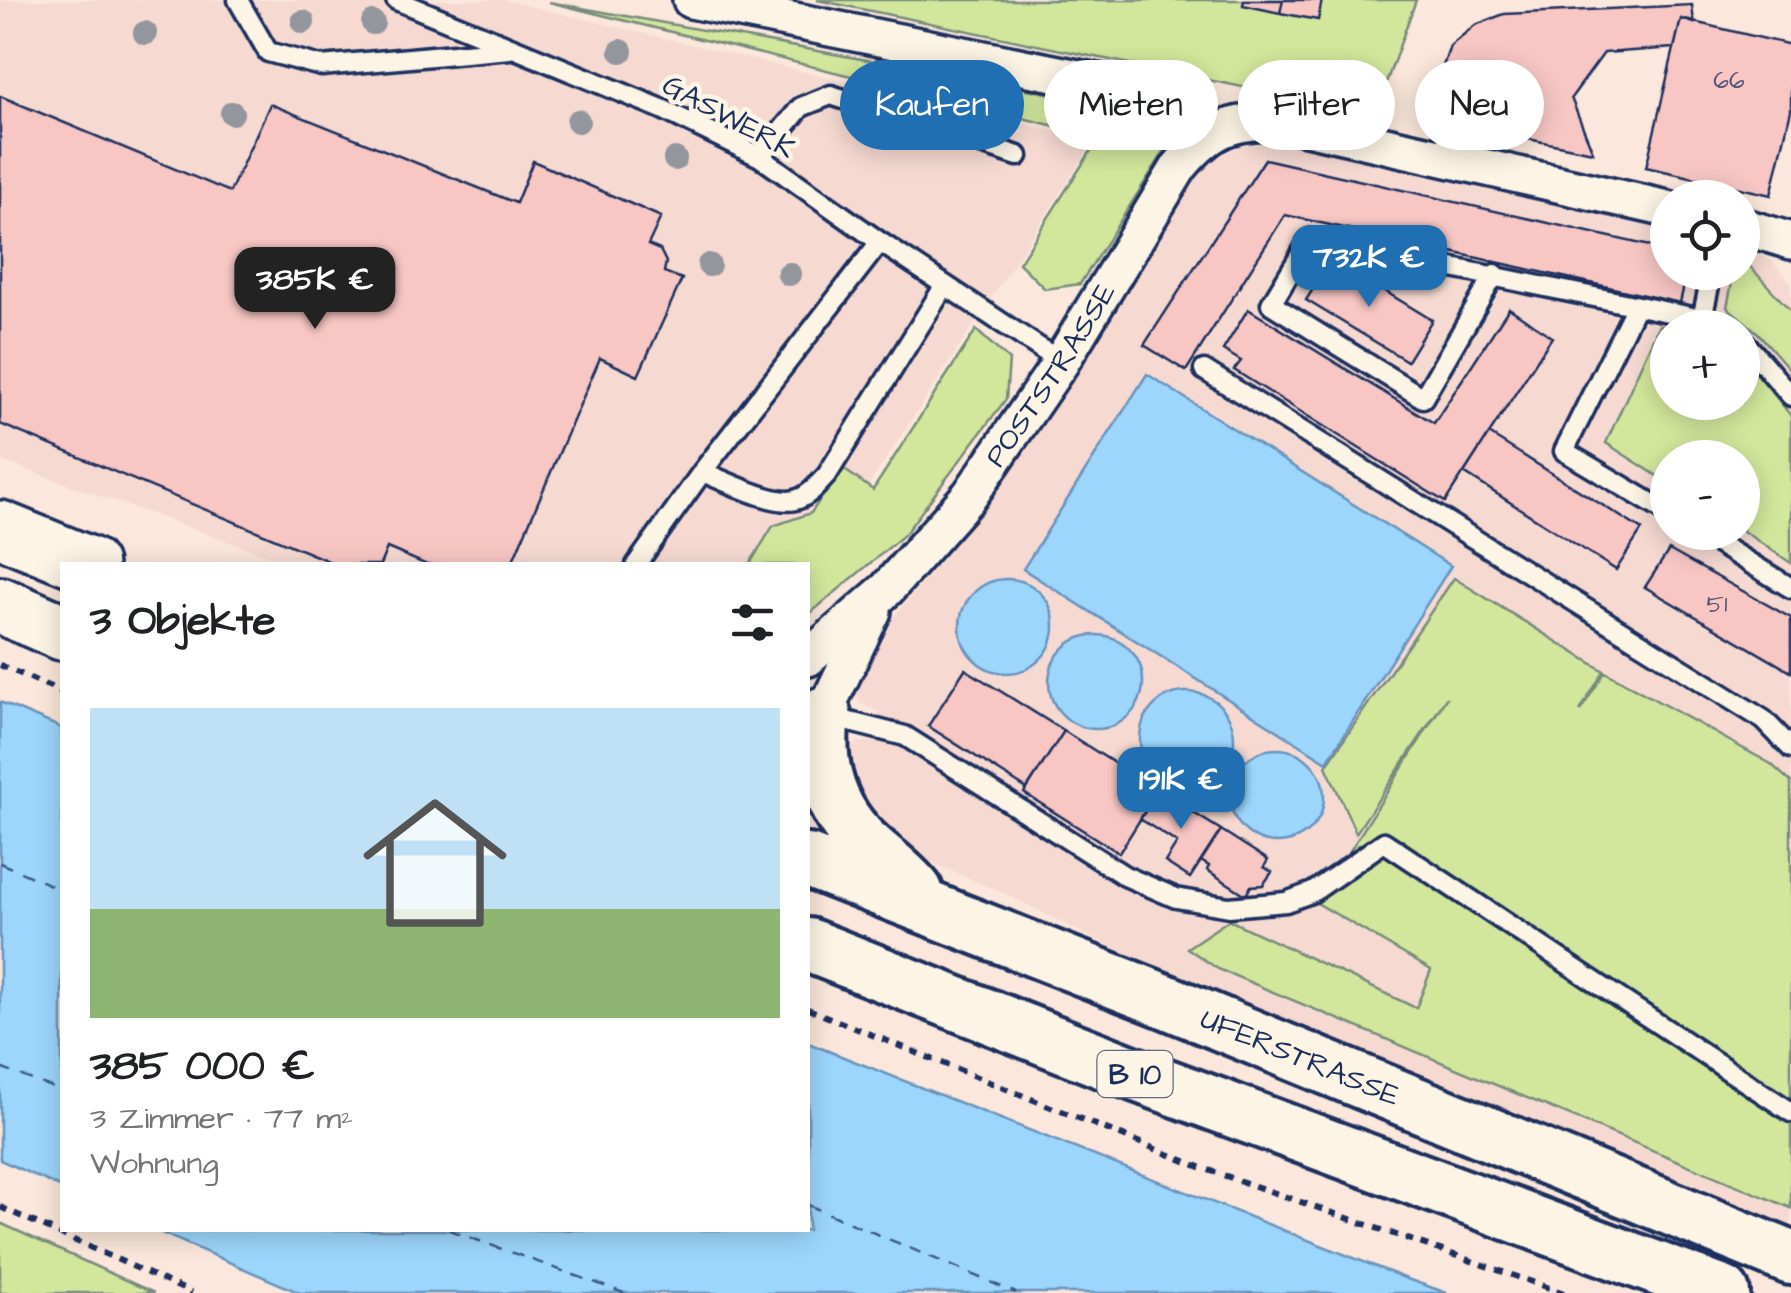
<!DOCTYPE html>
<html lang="de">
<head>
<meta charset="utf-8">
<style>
	body { margin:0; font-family:"Architects Daughter",sans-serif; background:#f6f6f6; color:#202124; height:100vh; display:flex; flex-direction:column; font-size:38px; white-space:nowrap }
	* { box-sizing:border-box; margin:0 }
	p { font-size:32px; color:#757577 }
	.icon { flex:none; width:55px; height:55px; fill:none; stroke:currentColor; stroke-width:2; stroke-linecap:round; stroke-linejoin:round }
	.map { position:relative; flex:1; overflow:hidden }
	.side { position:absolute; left:60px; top:562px; width:750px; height:670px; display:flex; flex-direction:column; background:#fff; border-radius:0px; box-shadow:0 5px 25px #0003 }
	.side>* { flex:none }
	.top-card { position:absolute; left:840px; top:60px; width:800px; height:90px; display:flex; gap:20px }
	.tools { position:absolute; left:1650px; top:180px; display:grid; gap:20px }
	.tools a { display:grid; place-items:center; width:110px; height:110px; border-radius:50%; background:#fff; box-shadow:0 5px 25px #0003; font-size:50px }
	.price { position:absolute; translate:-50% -85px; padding:0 22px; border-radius:20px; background:#1f6fb2; color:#fff; font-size:32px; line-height:65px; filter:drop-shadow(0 2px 5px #0008) }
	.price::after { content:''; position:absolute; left:50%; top:60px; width:30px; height:22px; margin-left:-15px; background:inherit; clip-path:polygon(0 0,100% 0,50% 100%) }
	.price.active { background:#222; color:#fff }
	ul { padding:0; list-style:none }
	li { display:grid; align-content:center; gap:20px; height:530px; padding:0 30px }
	li span { display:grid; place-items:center; height:310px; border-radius:0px; color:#555 }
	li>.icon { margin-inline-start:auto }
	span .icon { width:180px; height:180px; fill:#fffc; stroke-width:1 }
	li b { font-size:42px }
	h2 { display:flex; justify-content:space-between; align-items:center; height:120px; padding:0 30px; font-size:42px }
	.tag { padding:0 35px; border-radius:45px; background:#fff; box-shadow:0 5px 25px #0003; font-size:35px; line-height:90px }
	.tag.active { background:#1f6fb2; color:#fff }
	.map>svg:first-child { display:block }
</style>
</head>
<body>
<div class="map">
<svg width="1791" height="1293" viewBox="0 0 1791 1293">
	<rect width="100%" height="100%" fill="#fbe7db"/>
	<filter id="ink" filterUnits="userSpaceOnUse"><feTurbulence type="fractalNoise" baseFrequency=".01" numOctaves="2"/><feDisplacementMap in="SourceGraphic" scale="20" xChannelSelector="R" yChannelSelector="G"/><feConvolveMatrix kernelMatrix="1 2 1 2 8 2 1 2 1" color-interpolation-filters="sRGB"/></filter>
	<g filter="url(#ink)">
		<!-- built -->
		<path fill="#f6dad2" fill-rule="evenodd" d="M0,0H504L1094,141L808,578V565H294L0,460Z
			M1280,143L1471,181L1667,227L1668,272H1742L1743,245L1772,261L1791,283V1226L1177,980L1001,892L895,847L865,822L845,755L858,742H873L879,712L860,703L854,685L870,651L890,621L982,513L1020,458L1193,183L1214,160L1229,151L1246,145ZM1668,328H1742V402H1668ZM1668,458H1742V532H1668Z"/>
		<!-- green -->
		<path fill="#d3e79c" stroke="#778b7d" stroke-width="2.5" d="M817,0H1416L1375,114Z
			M549,2L1119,106L1156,123L1164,152L1080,284L1045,289L1019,263L1100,137Z
			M1743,259L1791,311V371L1758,333L1727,307L1734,273L1742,272Z
			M1659,325L1667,328L1668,402H1742L1743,356L1791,416V563L1743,531L1742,458H1668L1667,482L1606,443Z
			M976,330L1009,360L1006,399L904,535L808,615V565H749L773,526L811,513L842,468L873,490Z
			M1454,578L1604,671L1580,711L1605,672L1771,764L1791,782V1208L1218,969L1187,948L1229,920L1416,1008L1431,970L1317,903L1447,697L1356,833L1326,766Z
			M0,1223L154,1293H0Z"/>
		<!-- water -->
		<path fill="#9cd6fc" stroke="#6893bd" stroke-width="2.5" d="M1147,374L1451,566L1327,762L1023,569Z
			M960 626a47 47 0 1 1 94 0a47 47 0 1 1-94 0Z
			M1049 682a47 47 0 1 1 94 0a47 47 0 1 1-94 0Z
			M1140 739a47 47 0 1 1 94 0a47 47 0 1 1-94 0Z
			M0,702L62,728V1188L0,1160Z
			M1230 796a47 47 0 1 1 94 0a47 47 0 1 1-94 0Z
			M808,1043L1407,1279L1447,1293H300L155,1230H808Z"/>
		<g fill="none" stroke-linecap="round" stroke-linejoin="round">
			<!-- ferry -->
			<path stroke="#3b5986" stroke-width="2.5" stroke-dasharray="12 10" stroke-linecap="butt" d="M0,863L62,890
				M0,1068L62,1091
				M808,1205L1016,1293
				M449,1230L624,1293"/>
		</g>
		<!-- building -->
		<path fill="#f8c7c4" stroke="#1b2f5e" stroke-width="2.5" d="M1244,0H1283L1280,13L1243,5Z
			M1283,0H1322L1318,20L1280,13Z
			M1692,5L1694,23L1681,19L1674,48L1604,53L1571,98L1593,152L1523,138L1486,123L1464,108L1447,84L1443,66L1450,46L1475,25L1504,14Z
			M1681,19L1791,45V110L1771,195L1646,167Z
			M0,96L230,192L270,104L516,203L533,161L661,217L648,245L660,250L666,262L664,272L682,279L638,376L600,358L511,565H427L387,548L380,565H338L0,424Z
			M1265,159L1668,250V272H1687L1680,303L1285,215L1186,371L1144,345Z
			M1332,259L1432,320L1407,361L1306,300Z
			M1509,308L1552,337L1445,502L1234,370L1241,361L1223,350L1248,309L1434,423Z
			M1489,434L1642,530L1616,570L1464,473Z
			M1669,550L1791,618V672L1645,587Z
			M965,669L1064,731L1027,789L928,726Z
			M1064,731L1158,791L1119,853L1024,793Z
			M1158,791L1221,830L1190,878L1165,862L1177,843L1140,819Z
			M1221,830L1268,860L1264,867L1272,872L1263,885L1251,886L1246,895L1207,870L1209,866L1201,861Z"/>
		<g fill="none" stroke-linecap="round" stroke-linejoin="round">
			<!-- service casing -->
			<g stroke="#1b2f5e" stroke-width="25">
				<path id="service" d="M238,0L268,52L321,66L510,49
					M396,0L662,109L760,157L880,242L1061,362
					M760,157L801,107L831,95L1018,156
					M1495,274L1423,398L1271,304L1310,239L1702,319L1722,328
					M1636,306L1564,451L1668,513
					M1702,319L1712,272
					M1742,339L1791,396
					M1204,370L1764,720L1791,748
					M702,472L880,242
					M1699,532L1791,588
					M636,565L702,472C724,480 774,506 795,500C809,497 818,484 827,475L945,285
					M830,717L905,736L1125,876L1176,898L1229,907L1286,902L1313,892L1384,842L1791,1112"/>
			</g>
			<!-- minor casing -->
			<g stroke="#1b2f5e" stroke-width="42">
				<g id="minor">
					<path d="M691,0L1123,87L1174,121L1196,147"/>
					<path d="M1742,226L1791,241"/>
					<path id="s1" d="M808,658L887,589L970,495L1061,362L1179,167C1210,129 1231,120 1280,121L1668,209"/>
					<path d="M823,715L873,611"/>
				</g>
			</g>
			<!-- primary casing -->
			<g stroke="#1b2f5e" stroke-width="60">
				<g id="primary">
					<path d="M823,715C817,760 827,804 859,838C877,857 899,870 916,891"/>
					<path id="s2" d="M808,861L1165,1001L1791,1258"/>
					<path d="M808,945L1137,1075L1723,1293"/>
				</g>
			</g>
			<!-- trunk casing -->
			<g stroke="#1b2f5e" stroke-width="62">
				<path id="trunk" d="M0,529L89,565
					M0,605L62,632
					M808,750L823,715"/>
			</g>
			<!-- path -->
			<path stroke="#1b2f5e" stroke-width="6" stroke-dasharray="8 8" stroke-linecap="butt" d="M0,665L62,692
				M808,1009L1200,1167L1564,1293
				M0,1207L192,1293"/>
			<!-- service -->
			<use href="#service" stroke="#fcf5e5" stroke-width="18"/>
			<!-- minor -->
			<use href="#minor" stroke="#fcf5e5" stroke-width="35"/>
			<!-- primary -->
			<use href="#primary" stroke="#fcf5e5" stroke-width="52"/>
			<!-- trunk -->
			<use href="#trunk" stroke="#fcf5e5" stroke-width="55"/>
		</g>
		<!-- trees -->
		<g fill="#94969d">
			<circle cx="303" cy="22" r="12"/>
			<circle cx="373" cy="23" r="12"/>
			<circle cx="145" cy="33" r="12"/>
			<circle cx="621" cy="51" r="12"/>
			<circle cx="1195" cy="97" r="12"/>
			<circle cx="232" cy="113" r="12"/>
			<circle cx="578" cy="121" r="12"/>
			<circle cx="675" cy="159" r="12"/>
			<circle cx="709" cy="265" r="12"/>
			<circle cx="789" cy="274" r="12"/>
		</g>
	</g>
	<g text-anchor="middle" stroke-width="9" stroke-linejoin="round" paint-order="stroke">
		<!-- number labels -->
		<g font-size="25" fill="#525578">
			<text x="1729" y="88">66</text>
			<text x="1717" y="612">51</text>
		</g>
		<!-- shield labels -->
		<rect fill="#fcf5e5" stroke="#5e6a86" stroke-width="2.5" x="1097.5" y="1051" width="75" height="46" rx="8"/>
		<g font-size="28" font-weight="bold" fill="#1b2f5e">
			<text x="1135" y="1084">B 10</text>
		</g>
		<!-- street labels -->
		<g font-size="30" fill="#1b2f5e" stroke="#fcf5e5">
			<text transform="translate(729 116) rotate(28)" y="10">GASWERK</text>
			<text dy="10" stroke="none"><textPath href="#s1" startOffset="375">POSTSTRASSE</textPath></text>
			<text dy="10" stroke="none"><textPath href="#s2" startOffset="530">UFERSTRASSE</textPath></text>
		</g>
	</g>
</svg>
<div class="tools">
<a><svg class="icon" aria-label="locate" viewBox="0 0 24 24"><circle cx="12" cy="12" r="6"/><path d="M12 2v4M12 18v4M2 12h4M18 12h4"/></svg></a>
<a>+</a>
<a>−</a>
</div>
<b class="price" style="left:1369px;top:310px">732K €</b>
<b class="price active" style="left:315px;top:332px">385K €</b>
<b class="price" style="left:1181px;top:832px">191K €</b>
<div class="top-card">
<a class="tag active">Kaufen</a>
<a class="tag">Mieten</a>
<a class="tag">Filter</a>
<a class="tag">Neu</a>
</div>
<section class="side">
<h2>3 Objekte<svg class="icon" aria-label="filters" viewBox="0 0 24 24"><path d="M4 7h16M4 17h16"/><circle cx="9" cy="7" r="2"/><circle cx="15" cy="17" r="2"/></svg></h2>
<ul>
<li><span style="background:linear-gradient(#bfe0f5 65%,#8fb573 0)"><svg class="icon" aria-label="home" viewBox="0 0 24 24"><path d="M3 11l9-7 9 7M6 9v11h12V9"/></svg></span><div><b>385 000 €</b><p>3 Zimmer · 77 m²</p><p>Wohnung</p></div></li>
</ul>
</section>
</div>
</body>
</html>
